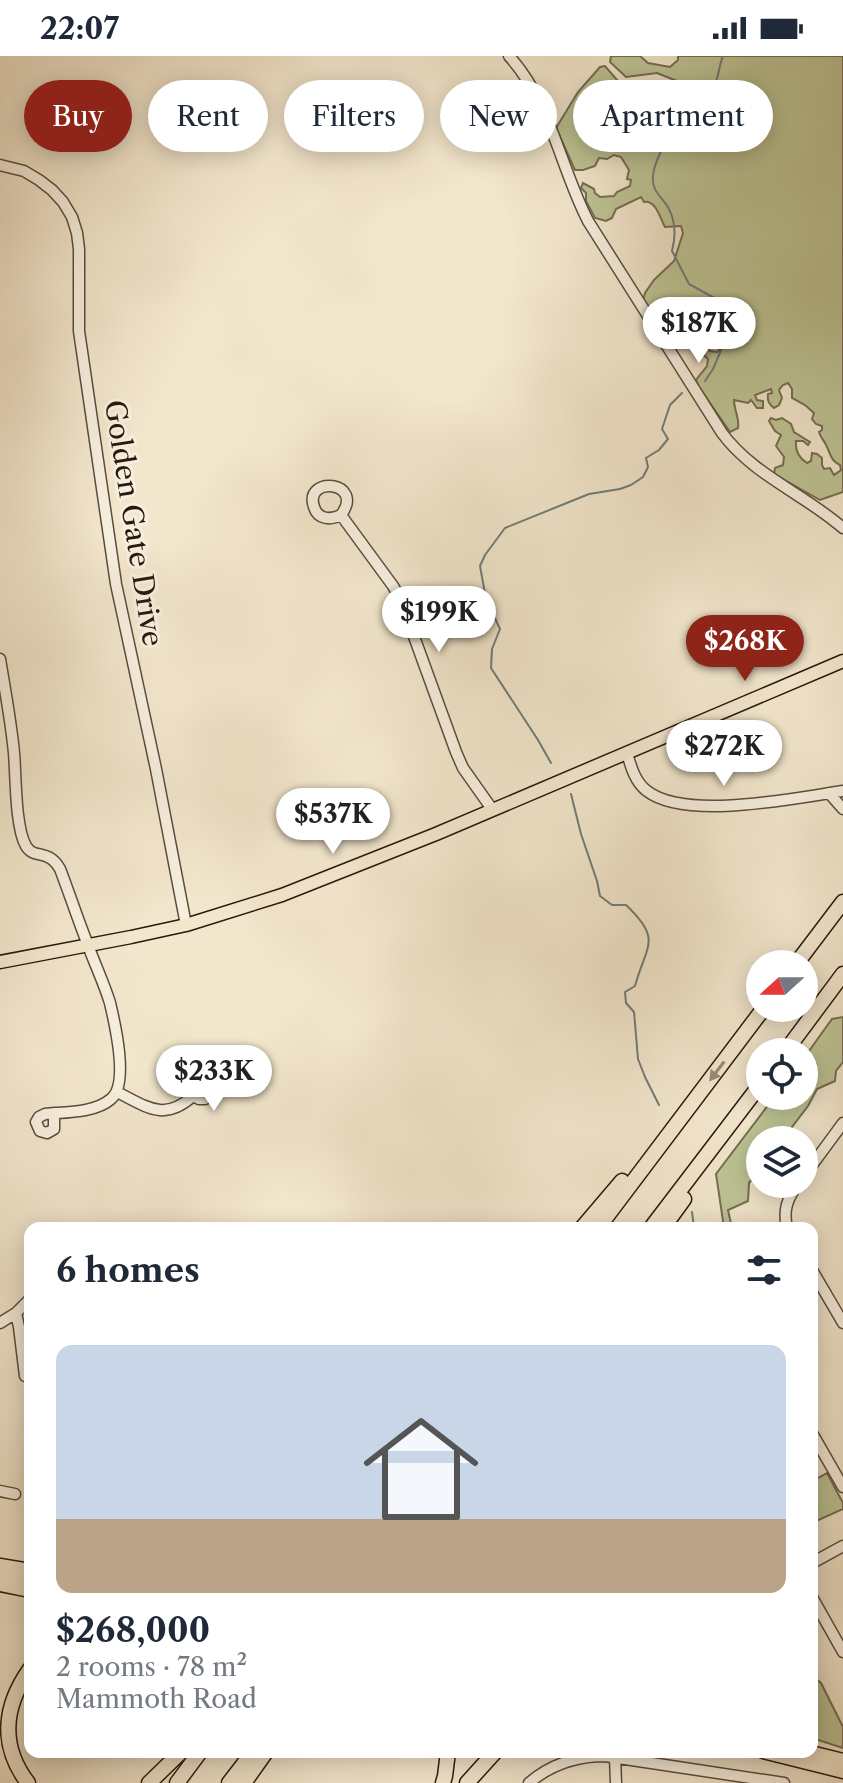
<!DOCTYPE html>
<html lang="en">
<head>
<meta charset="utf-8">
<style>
	body { margin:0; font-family:"Libre Caslon Text",serif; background:#f2f2f3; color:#1f2937; height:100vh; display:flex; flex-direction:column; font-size:30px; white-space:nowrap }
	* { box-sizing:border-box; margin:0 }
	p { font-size:26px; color:#747a83 }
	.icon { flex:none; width:44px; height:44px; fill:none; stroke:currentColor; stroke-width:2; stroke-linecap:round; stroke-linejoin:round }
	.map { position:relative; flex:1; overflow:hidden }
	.drawer { position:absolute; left:24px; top:1166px; width:794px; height:536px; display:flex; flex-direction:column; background:#fff; border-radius:16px; box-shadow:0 4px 20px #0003 }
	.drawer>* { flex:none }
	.hud { position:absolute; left:24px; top:24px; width:796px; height:72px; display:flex; gap:16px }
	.needle { width:52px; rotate:249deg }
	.tools { position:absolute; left:746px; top:894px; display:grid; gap:16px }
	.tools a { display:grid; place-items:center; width:72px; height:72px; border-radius:50%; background:#fff; box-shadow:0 4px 20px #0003; font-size:40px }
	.price { position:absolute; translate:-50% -68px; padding:0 18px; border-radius:28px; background:#fff; color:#222; font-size:26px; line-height:52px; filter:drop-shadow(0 2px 4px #0008) }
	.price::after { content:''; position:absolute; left:50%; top:48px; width:24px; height:18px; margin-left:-12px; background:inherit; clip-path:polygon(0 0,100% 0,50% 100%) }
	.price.active { background:#8f2418; color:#fff }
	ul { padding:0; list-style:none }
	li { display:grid; align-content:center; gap:16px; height:424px; padding:0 32px }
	li span { display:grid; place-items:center; height:248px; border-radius:16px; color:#555 }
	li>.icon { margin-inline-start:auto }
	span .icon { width:144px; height:144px; fill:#fffc; stroke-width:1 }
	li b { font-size:34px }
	h2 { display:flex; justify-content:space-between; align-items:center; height:96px; padding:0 32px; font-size:34px }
	.pill { padding:0 28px; border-radius:36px; background:#fff; box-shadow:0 4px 20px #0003; font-size:28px; line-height:72px }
	.pill.active { background:#8f2418; color:#fff }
	.status { display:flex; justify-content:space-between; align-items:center; height:56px; padding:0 40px; background:#fff; direction:ltr }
	.status svg { height:22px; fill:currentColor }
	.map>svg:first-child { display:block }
</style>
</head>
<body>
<div class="status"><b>22:07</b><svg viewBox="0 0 49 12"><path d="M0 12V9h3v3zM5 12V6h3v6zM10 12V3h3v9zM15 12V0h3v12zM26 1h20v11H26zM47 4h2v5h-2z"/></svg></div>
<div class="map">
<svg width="843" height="1727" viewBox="0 0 843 1727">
	<rect width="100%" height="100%" fill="#f2e6cc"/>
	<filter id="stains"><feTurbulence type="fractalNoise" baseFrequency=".0025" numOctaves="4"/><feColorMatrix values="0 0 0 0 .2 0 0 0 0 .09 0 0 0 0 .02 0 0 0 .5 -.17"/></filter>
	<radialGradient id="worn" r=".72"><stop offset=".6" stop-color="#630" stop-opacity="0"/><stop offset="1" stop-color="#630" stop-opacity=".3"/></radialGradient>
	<!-- green -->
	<path fill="#bec495" stroke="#746e52" stroke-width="2" d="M611,0H640L648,7L670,11L678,4V0H843V436L820,444L774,418L775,412L783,409L784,401L776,390L781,379L775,375L769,365L771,362L776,364L782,362L791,368L794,376L810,386L808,389L803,385H796C795,395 799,402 807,407L811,405L812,397L817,398L822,402V409L824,413L830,412L834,419L841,414L840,409C831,405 831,399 827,391C825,385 821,383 819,376L822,374V370L816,368L812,363L814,357L805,349L792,342V333L788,327L783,329L779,334L782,342L779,349L774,352C769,348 767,345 768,338L772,337L771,333L755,339L757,344L763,345V352H757L751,344L748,347L734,344C734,354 740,363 738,372L730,376L699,331L696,324L707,310L708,303L700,296L702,291L707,290L710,295L717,296C729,284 736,278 736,259H728L723,265L715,268L714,275L710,278L704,276L695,280H690L682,287L675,289L643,245L645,237L654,224L674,205L683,177L681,170L665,171C660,162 656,144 644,146L641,141L616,153L612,162L606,165L595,162L586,145V137L581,132L583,127L594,133L595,137L600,141L614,140L617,136L630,130L631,124L627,123L629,114L621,101L614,99L607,103L599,102L595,110L583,114H575L556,72L578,36L600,11L605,10L625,33L624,38L626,40L633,41L643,48L653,38L667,45L679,35L677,25L657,17L626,21L610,6Z
		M843,961V1006L836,1015L835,1025L817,1033L808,1050L782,1084H760V1114L749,1127L748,1145L728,1154L732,1172H724L716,1118L775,1040H804V1002L832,963Z
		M827,1417L843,1447V1453L812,1467V1425Z
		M812,1620L821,1627L843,1671V1692L812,1682Z"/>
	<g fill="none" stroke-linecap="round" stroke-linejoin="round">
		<!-- stream -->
		<path stroke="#6f7c78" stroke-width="2" d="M705,325L713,313L733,266L727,249L689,228L672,195C676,180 676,167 669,153C663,141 651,136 653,120C654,104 675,66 687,54C697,45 707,43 714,30C719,21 719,9 723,0
			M551,707L538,684L491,612L492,593L500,573L486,543L480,510L485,499L505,472L589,438L620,433L631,429L643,421L648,411L646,402L659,394L668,383L662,373L670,349L682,337
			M571,738L581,778L597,825L600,840L612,849H626C663,884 646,889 635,930L625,936L626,947L634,956L638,1003L645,1021L659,1049
			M692,1156L694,1172"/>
		<!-- minor casing -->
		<g stroke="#5b4c3e" stroke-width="13">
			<path id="minor" d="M509,0C551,46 560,111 588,165L722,377C753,419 804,438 843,472
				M0,109L24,115L39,124L52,134L63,146L72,161L77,177L79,193V275L116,528L156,713L186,869
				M341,459C366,425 303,419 314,451C318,464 331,464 341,459L393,530L400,542L456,696L463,712L492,753
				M0,603C5,634 11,665 14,697C16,719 15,771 26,790C34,804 48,792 60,813C70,839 78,864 88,889C95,909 104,927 110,947C115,968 129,1028 111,1043C95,1057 65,1056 45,1058L39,1061L36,1066L40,1075L47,1077L54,1073V1057
				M627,697C631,711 635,726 647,735C686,765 795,742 843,735
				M829,737L843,753
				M117,1036C147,1051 164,1066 193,1040L199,1043H205L210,1035L209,1028L201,1024L194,1026L191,1031L193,1040
				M804,1120L843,1067
				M787,1172C783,1154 787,1143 798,1128
				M812,1214L843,1267
				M16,1257L19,1271L25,1320
				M0,1267L16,1257L30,1243
				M812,1377L843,1431
				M0,1435L15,1438
				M812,1507L843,1490
				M812,1541L843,1596
				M615,1701L616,1727
				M529,1727C550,1709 577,1700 605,1700L784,1727"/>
		</g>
		<!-- major casing -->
		<g stroke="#29180f" stroke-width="15">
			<path id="major" d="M0,906L131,881L186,869L282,839L436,778L843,605
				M0,1518L30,1524
				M0,1529L30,1535
				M763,1696L843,1716
				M811,1696L843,1704"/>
		</g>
		<!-- highway casing -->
		<g stroke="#29180f" stroke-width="17">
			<path id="highway" d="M796,908L843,846
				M785,996L843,918
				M582,1172L622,1125
				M598,1172L764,952
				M651,1172L760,1029
				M663,1172L684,1143
				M0,1510L30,1515
				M28,1727C0,1690 3,1651 30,1613
				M149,1727L181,1696
				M177,1727L200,1696
				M229,1727L253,1696
				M244,1727L266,1696
				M443,1727L445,1720L448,1696
				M467,1727L495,1696"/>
		</g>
		<!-- minor -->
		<use href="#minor" stroke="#f7efde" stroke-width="10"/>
		<!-- major -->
		<use href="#major" stroke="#f2e6cc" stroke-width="12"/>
		<!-- highway -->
		<use href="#highway" stroke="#f2e6cc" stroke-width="14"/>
	</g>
	<!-- one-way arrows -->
	<defs><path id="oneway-solid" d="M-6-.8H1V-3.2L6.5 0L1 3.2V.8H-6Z" transform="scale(2)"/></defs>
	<use fill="#988977" href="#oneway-solid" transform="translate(717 1015) rotate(127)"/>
	<g text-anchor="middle" stroke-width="6" stroke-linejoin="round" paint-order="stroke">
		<!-- street labels -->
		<g font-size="28" fill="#29180f" stroke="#f7efde">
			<text transform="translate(134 467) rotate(81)" y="10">Golden Gate Drive</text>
		</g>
	</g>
	<rect width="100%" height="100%" filter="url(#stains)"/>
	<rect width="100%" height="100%" fill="url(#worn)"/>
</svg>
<div class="tools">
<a><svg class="needle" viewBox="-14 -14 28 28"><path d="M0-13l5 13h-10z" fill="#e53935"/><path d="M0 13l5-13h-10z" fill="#747a83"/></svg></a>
<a><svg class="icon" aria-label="locate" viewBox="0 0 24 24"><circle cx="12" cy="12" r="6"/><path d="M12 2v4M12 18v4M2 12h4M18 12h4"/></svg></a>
<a><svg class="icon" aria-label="layers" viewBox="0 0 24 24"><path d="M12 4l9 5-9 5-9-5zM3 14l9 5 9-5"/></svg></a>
</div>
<b class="price" style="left:699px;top:309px">$187K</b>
<b class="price" style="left:439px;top:598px">$199K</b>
<b class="price active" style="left:745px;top:627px">$268K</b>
<b class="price" style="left:724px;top:732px">$272K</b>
<b class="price" style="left:333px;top:800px">$537K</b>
<b class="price" style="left:214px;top:1057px">$233K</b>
<div class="hud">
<a class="pill active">Buy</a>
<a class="pill">Rent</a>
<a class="pill">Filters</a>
<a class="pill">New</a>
<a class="pill">Apartment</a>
</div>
<section class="drawer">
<h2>6 homes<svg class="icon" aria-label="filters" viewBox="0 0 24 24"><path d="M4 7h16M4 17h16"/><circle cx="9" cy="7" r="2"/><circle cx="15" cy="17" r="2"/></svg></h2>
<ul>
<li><span style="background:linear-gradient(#c9d6e8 70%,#b9a48a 0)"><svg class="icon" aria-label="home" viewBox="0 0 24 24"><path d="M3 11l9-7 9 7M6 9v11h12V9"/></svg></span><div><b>$268,000</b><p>2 rooms · 78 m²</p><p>Mammoth Road</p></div></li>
</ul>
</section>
</div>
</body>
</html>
